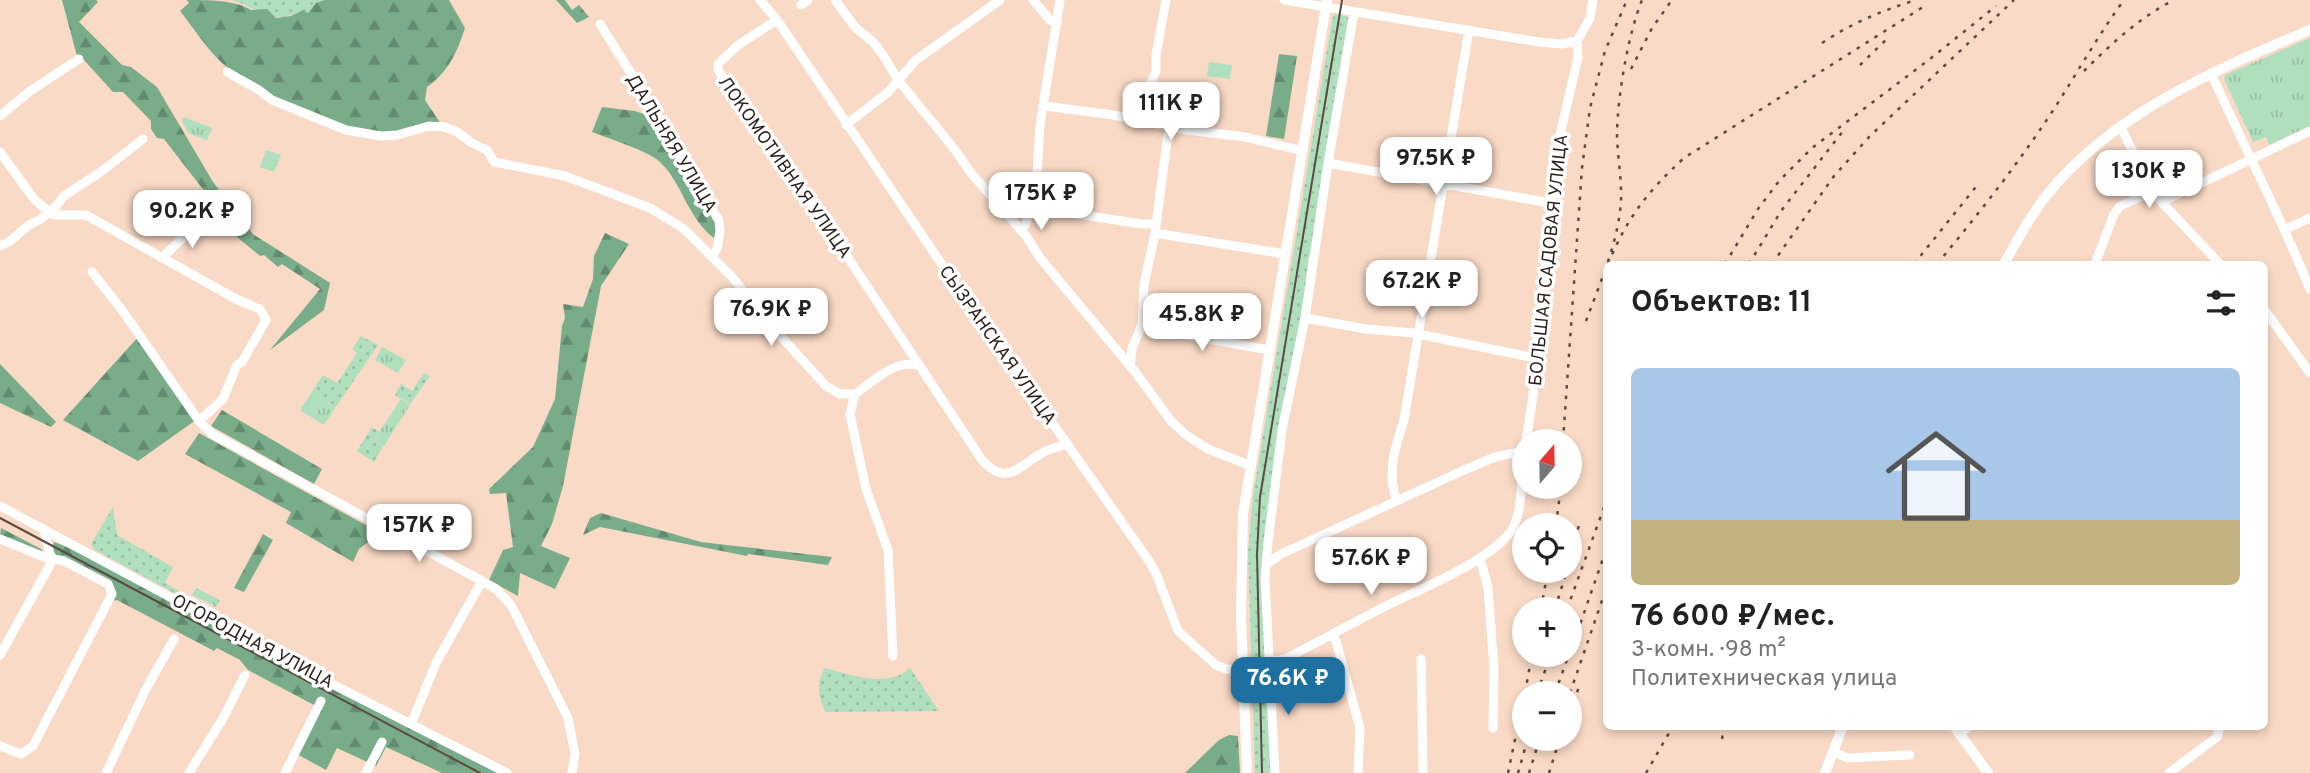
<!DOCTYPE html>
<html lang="ru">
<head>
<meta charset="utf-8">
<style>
	body { margin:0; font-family:Overpass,sans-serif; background:#f6f6f6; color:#222; height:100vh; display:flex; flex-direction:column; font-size:26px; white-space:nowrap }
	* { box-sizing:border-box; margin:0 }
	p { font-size:23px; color:#767676 }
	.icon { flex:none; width:38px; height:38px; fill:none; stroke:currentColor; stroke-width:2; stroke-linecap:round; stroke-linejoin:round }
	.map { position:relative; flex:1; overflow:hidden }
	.details { position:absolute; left:1603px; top:261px; width:665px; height:469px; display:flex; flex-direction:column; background:#fff; border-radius:10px; box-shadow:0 4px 10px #0003 }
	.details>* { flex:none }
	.needle { width:46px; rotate:20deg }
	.controls { position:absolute; left:1512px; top:429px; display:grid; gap:14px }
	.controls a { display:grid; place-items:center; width:70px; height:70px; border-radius:50%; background:#fff; box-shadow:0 4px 10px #0003; font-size:35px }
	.price { position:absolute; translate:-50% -60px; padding:0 16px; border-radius:14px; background:#fff; color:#222; font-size:23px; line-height:46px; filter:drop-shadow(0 2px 4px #0008) }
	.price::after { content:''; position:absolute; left:50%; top:42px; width:21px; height:16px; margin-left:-10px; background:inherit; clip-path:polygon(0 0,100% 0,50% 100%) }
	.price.on { background:#1e70a1; color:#fff }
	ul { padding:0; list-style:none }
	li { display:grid; align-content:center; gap:14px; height:371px; padding:0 28px }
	li span { display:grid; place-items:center; height:217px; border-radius:10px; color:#555 }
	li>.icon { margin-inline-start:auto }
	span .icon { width:126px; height:126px; fill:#fffc; stroke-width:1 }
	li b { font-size:30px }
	h2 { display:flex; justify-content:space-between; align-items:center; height:84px; padding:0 28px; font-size:30px }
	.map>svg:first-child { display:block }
</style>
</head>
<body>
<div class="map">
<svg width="2310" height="773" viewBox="0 0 2310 773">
	<defs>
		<pattern id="grass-dots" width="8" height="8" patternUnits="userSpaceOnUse" patternTransform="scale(1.75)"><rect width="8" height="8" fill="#b0dfbe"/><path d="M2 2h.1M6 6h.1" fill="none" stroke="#98bfa3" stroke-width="1.8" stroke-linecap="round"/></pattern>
		<pattern id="forest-firs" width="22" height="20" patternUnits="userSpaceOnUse" patternTransform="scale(1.75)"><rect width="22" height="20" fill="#79ac89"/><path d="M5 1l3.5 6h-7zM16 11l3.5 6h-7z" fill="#638b6f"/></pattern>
		<pattern id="park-tufts" width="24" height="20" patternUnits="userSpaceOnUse" patternTransform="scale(1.75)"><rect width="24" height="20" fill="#b0dfbe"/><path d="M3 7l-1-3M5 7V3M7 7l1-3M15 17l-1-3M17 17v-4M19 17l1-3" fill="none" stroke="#98bfa3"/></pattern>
	</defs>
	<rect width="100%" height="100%" fill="#f9dac6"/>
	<!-- grass -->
	<path fill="url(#grass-dots)" d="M232,0H325L316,3L308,13L303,10C268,27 262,9 232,0Z
		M1339,14L1350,18L1313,246L1308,261L1302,316L1285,402L1265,543L1271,773H1255L1248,553L1253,496L1332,20L1334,15Z
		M361,336L378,345L335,408L311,393L323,375L337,383L357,353L352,349Z
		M424,373L430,376L410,404L395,395L401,384L412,391Z
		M372,427L379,432L374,440L383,446L374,462L357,451Z
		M113,507L117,535L173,567L165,583L221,614L220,618L95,550L91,544Z
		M825,668C853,675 886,689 910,668L939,711L825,712C819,696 815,684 825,668Z"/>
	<!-- forest -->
	<path fill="url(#forest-firs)" d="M62,0H96L98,2L79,22L122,65L131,67L157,87L213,182L253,234L330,283L324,310L270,350L320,289L282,264L278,267L264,255L260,256C243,241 216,224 212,201L164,139L157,138L151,129V121L123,92H113L84,60L77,56Z
		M187,0C207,0 236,0 251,10L267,9L276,18L291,16L303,10L308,13L316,3L325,0H449L465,28C457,53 448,72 427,87L425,100L441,124C425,127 405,133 388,133C339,131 268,99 229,69C209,53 196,31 180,11L189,3Z
		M556,0H565L572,10L579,5L589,17L577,23Z
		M1279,54L1297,56L1284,139L1266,136Z
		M602,107L635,111L655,118L715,222L717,235L714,238C689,220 683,185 661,163C650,151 609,139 592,132Z
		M605,233L629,244L601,286L563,486L552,524L541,546L570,558L555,589L520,573L518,596L489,580L503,550L513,547L506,493L490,494L489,489L533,447L555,399L562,326L565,318L563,304L583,307L593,279L594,256Z
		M138,337L196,420L138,461L63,420Z
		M0,364L56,422L51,427L0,403Z
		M222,410L322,469L314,484L211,426Z
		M199,433L380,533L359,549L353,562L286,523L291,512L185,454Z
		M601,513L701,542L832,557L828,565L748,554L747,556L600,527L583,535L590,518Z
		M1,528L41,549L43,552L0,536Z
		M263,534L273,540L244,592L234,588Z
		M54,542L72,549L500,773H442L386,747L376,766L337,748L326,770L293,752L314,705L248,670L240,660L217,648L214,651L117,600L112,601L114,592L57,556L52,549Z
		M1229,735L1238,736L1240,773H1185L1219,740Z"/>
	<!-- park -->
	<path fill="url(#park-tufts)" d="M2310,38V126L2269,145L2266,137L2253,142L2224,79L2225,75Z
		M184,117L212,128L207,140L188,133L182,121Z
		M266,150L281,155L274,172L260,167Z
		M382,347L406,360L398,373L375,360Z
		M311,393L335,408L324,425L300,410Z
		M401,399L410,405L384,446L374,440Z
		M196,588L220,600L216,607L192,595Z"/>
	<!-- pitch -->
	<path fill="#b0dfbe" d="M1209,62L1232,65L1230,79L1207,76Z"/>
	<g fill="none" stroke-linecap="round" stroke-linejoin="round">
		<!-- minor -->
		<path stroke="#fff" stroke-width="9" d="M760,0L777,20L955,284L1149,561L1156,573L1178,631L1216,665L1226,669L1244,670
			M835,0L855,27L873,42L883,55L898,80L955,150L971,173L1026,236L1040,258L1136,373L1171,421L1186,435L1208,449L1251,466
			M1033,0L1050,20L1057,23
			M1284,0L1539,42L1561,44L1577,41
			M801,5L808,0
			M777,20L738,45L718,64V70L823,220L982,460C1007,489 1020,464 1046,451C1053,448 1060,447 1067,443
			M600,24L669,134L688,175L705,196L719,221L720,231L717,249L712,256
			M227,72L259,90L272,100L346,130L381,136L397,135L429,126L445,127L457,132L472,143L487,150L494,162L565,176L650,208L684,229L732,277L776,331L826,386L840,394H855
			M2211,73C2243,145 2280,215 2310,289
			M1045,106L1113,115L1187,130L1245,137L1303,151
			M0,116L30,91L79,59
			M1146,121L1149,111L1145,97L1156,71V55L1166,0
			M846,125L888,92L916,60L1000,0
			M2121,127L2152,192L2220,264
			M0,152L34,199L49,212L55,215H86L236,299L260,309L266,320L242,362L237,365L223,399L199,421
			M1328,163L1550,203
			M2162,202L2310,131
			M1031,207L1142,224H1156
			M2286,229L2310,218
			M1021,231C1041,206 1036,150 1041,119C1047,79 1054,40 1060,0
			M1155,233L1285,254
			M0,246L9,242L29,225L41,219L56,206L64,196L102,171L143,139
			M163,257L188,233L193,223
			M2095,264L2114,214L2120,206L2152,192
			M92,272L122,310L199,421L212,434L482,581L496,589L511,605L568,718L575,754L572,773
			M2264,309L2310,373
			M1305,318L1366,329L1413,333L1535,358
			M1142,325L1169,332L1269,350
			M1130,367L1132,348L1142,325L1144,285L1155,233L1169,126
			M855,394L850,414L866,489L888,550L893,656
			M855,394C874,381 893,360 918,365
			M1526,441L1533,396L1535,358L1551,209L1550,203L1554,193L1560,135L1578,57L1577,41L1590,18L1593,0
			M1396,499C1387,471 1395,448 1404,420L1469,30
			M0,506L332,684L507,773
			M0,539L44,557L64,561L108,584L112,594L33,746L21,754L0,746
			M1480,558L1488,588L1494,669L1493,728
			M1267,564L1281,554L1462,471L1495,457L1524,451
			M1332,635L1336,641L1360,728L1358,773
			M0,655L50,565L51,558L44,530
			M1421,659L1423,773
			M1271,662L1285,659C1320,641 1354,622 1390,604C1425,587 1484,563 1509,534C1523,518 1521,477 1524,456
			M411,724L437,661L482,581
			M1959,734L1970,726
			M1833,752L1848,758L1910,755
			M106,773L146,689L174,639
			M189,773L222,720L245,675
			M285,773L321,701
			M366,773L382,742
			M1275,773L1265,578L1268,542L1282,430L1305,318L1328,163L1354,12
			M2169,773L2217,737L2219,730L2215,726"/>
		<!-- major -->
		<path stroke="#fff" stroke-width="10" d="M2004,264C2017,241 2029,217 2046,196C2112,113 2215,70 2310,30
			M1954,726L1988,773
			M1247,773L1241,616L1243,514L1327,0
			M1825,773L1843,726"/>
		<!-- tram -->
		<path stroke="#5b4b41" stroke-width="2" d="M0,518L480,773
			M1262,773L1257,554L1260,497L1342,0"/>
		<!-- rail -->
		<path stroke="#5b4b41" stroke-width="2.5" stroke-dasharray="3.5 7" stroke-linecap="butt" d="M1822,43C1852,23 1881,11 1916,0
			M1860,65L1890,36
			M1631,69L1652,28L1672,0
			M2084,71C2111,44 2140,17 2174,0
			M1608,264C1627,218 1647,192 1684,158L1923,7
			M1725,264L1758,209L1779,181L1812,148L1930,59L1996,6
			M1749,264L1781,211L1843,131
			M1772,264L1834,176L1870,136L2014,0
			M1914,264L1979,183
			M1937,264C1976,217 2014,169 2048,118C2074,79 2096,38 2124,0
			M1586,321C1600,283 1618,243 1621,202C1622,179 1617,155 1617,132C1618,94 1628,35 1642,0
			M1563,441L1582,168L1590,108L1605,51L1627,0
			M1556,525L1561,486
			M1570,560L1580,521
			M1541,609L1548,570
			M1555,609L1567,570
			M1567,609L1606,502
			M1570,653L1606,550
			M1525,693L1532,654
			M1537,693L1551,654
			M1555,693L1569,654
			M1570,693L1606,589
			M1570,712L1580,684
			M1722,739L1724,726
			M1508,773L1524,696
			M1518,773L1528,738
			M1529,773L1540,738
			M1549,773L1560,738
			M1646,773L1673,726"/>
	</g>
	<g text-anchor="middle" stroke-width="7" stroke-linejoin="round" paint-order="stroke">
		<!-- street labels -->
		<g font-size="18" fill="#2a1f18" stroke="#fff">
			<text transform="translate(672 143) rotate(59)" y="6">ДАЛЬНЯЯ УЛИЦА</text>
			<text transform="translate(785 167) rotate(55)" y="6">ЛОКОМОТИВНАЯ УЛИЦА</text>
			<text transform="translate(1548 260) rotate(-84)" y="6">БОЛЬШАЯ САДОВАЯ УЛИЦА</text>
			<text transform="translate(998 345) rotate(55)" y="6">СЫЗРАНСКАЯ УЛИЦА</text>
			<text transform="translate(253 641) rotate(28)" y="6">ОГОРОДНАЯ УЛИЦА</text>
		</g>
	</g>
</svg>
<div class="controls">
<a><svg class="needle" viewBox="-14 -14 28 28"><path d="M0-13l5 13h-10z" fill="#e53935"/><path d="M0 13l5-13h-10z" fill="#767676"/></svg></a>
<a><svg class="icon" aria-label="locate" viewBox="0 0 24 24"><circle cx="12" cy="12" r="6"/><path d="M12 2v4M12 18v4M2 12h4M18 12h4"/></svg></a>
<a>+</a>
<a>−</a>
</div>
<b class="price" style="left:1171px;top:142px">111K ₽</b>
<b class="price" style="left:1436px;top:197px">97.5K ₽</b>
<b class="price" style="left:2149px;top:210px">130K ₽</b>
<b class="price" style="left:1041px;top:232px">175K ₽</b>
<b class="price" style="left:192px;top:250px">90.2K ₽</b>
<b class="price" style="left:1422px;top:320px">67.2K ₽</b>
<b class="price" style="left:771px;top:348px">76.9K ₽</b>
<b class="price" style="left:1202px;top:353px">45.8K ₽</b>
<b class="price" style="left:419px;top:564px">157K ₽</b>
<b class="price" style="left:1371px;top:597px">57.6K ₽</b>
<b class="price on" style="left:1288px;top:717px">76.6K ₽</b>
<section class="details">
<h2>Объектов: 11<svg class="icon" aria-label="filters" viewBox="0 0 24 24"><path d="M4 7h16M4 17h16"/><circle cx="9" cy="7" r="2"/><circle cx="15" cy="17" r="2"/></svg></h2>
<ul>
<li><span style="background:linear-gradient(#a9c7e8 70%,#c2b280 0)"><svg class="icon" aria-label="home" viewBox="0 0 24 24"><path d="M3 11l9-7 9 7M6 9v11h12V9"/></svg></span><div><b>76 600 ₽/мес.</b><p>3-комн. · 98 m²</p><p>Политехническая улица</p></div></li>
</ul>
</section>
</div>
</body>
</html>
